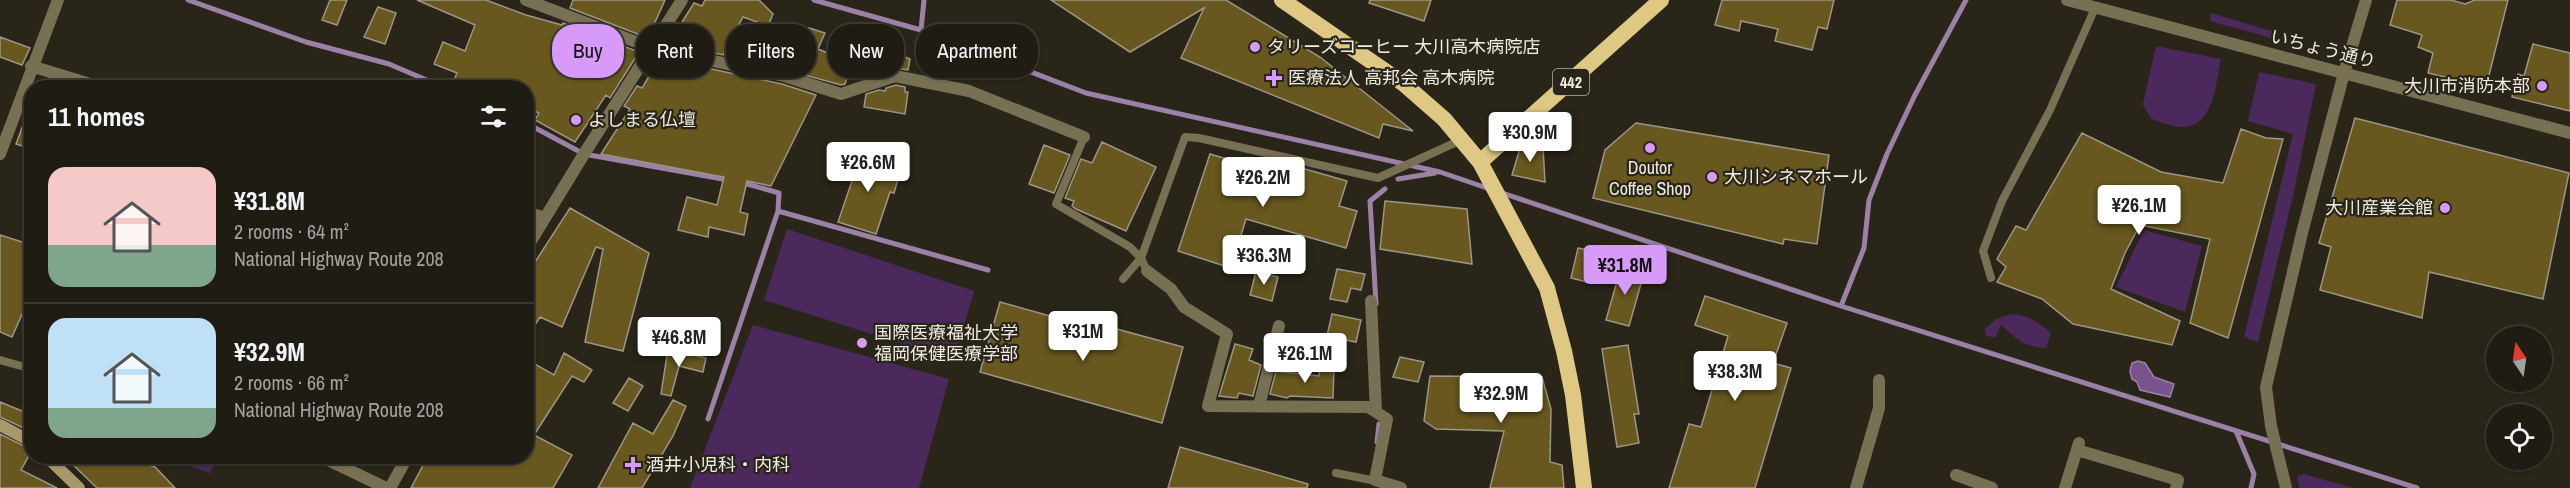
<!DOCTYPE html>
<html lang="en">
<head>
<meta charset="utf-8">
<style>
	body { margin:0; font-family:"Archivo Narrow","Noto Sans JP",sans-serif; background:#2c2921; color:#f1f3f6; height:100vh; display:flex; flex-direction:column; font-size:22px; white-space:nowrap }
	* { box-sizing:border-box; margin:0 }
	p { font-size:20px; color:#a1a1a0 }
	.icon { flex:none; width:33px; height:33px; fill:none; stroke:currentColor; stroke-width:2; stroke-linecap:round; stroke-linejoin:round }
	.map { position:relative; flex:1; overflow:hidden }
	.side { position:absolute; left:24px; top:80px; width:510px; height:384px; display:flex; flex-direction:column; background:#1f1c13; border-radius:24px; box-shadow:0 2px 4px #0004,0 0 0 2px #3c3a33 }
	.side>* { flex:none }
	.guide { position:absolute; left:552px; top:24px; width:570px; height:54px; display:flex; gap:12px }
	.needle { width:39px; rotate:347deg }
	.tools { position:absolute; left:2486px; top:326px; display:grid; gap:12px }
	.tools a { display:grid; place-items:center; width:66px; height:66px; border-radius:50%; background:#1f1c13; box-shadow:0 2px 4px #0004,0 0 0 2px #3c3a33; font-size:30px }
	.price { position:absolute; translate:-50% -51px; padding:0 14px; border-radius:6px; background:#fff; color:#222; font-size:20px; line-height:39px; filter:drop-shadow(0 2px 3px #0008) }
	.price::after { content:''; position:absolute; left:50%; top:36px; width:18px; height:14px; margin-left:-9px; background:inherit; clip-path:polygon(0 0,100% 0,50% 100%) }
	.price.on { background:#d89af8; color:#111 }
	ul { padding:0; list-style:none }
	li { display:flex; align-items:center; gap:18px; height:150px; padding:0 24px }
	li+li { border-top:2px solid #3c3a33 }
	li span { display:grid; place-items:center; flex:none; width:168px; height:120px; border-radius:18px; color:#555 }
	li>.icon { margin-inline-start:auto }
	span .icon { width:72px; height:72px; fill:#fffc; stroke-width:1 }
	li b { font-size:26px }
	h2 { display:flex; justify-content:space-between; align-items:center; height:72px; padding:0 24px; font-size:26px }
	.pill { padding:0 21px; border-radius:24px; background:#1f1c13; box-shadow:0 2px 4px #0004,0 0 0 2px #3c3a33; font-size:21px; line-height:54px }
	.pill.on { background:#d89af8; color:#111 }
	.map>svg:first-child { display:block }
</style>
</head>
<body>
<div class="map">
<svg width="2570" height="488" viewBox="0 0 2570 488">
	<rect width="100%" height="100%" fill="#292619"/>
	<!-- green -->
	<path fill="#4b295c" d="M2211,13L2278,33L2275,39L2210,21Z
		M2156,46L2221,59C2215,85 2215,130 2178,127C2169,126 2159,121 2151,119L2143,104Z
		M2259,72L2316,84L2293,196L2258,342L2244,337L2293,134L2248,121Z
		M787,229L974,291L954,360L764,300Z
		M2144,230L2202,246L2185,312L2116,287Z
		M2011,314C2029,315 2038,322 2051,333L2046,348C2026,348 2015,338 2001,325L1995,338L1985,335V329L1996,319Z
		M753,325L949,379L919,488H690Z
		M160,456H218L210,473Z
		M2304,474L2353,488H2299L2297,476Z"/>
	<!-- water -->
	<path fill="#79538c" stroke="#9c81a6" stroke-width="1.5" d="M2138,361L2145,363L2154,377L2174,384L2170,397L2140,390L2137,382L2132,379L2130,371L2132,363Z"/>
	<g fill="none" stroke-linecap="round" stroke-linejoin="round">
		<!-- stream -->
		<path stroke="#9c81a6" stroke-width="5" d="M188,0L306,42L389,64L443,87
			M814,0L921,30L1086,93L1440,172L1490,189
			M921,30L924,0
			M526,123L584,154L728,180
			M1398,179L1435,173
			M740,182L779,193L778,211
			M1502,193L1841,306L2417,488
			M1376,304L1370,201L1385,189
			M1841,306L1864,248L1869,200L1887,154L1915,95L1966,0
			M708,419L778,211L988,270
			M2236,431L2254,474L2251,488
			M1377,442L1379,424"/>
	</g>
	<!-- building -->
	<path fill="#68581f" stroke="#9b9686" stroke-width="1.5" d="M330,0H347L337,25L322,20Z
		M417,0H486L526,15L562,25L563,23L639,52L610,98L606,95L575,142L535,120L539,113L526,107V87H472L454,80L457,73L434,64L443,42L465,51L475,25Z
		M573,0H665L648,38L570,8Z
		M705,0H759L773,14L768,26L743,17L723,55L669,43L694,3L702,6Z
		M1051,0H1226L1320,57L1413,131L1383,124L1379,138L1181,58L1204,8L1130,52Z
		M1370,0H1431L1424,21L1369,3Z
		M1722,0H1834L1827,29L1818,27L1812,50L1775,41L1778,29L1741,21L1739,31L1715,25Z
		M2397,0H2451L2465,4L2475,0H2508L2486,87L2428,73L2433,53L2418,47L2422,35L2390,25Z
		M378,7L396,13L385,44L364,37Z
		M809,28L825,33L818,49L852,62L845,84L841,85L761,63L772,29L803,40Z
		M0,37L30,48L22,65L0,57Z
		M2533,44L2570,53V111L2512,97L2518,74L2524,76Z
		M890,51L910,59L908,70L896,68L888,70Z
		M660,58L782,84L816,95L771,186L747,181L740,212L748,214L744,235L709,227L708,237L678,230L687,197L717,205L724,177L601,154L630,109L624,106L637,86L642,88Z
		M896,85L905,87V92H908L905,114L864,107L866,94L879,90L885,91L886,88Z
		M30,106H32V149L16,144Z
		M2355,118L2569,173L2543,299L2429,272L2422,318L2320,290L2331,247L2319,243Z
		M1636,123L1829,155L1817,244L1784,239L1783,244L1593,198L1605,150Z
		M2241,129L2266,138L2283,139L2228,338L2190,323L2210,239L2140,225L2125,253L2111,289L2180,321L2172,345L2073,324L2042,299L1997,282L2006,267L1997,259L2016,226L2026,230L2082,133L2161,172L2223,183Z
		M1102,142L1156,167L1126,231L1076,209L1072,206L1074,201L1065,198L1081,159L1092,163Z
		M1522,142L1543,147L1545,182L1512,175Z
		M1044,145L1070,155L1054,193L1029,184Z
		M1210,154L1280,175L1284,163L1347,181L1339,206L1357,211L1346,248L1246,219L1231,268L1178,251Z
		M853,155L901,169L894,193L890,192L876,234L838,222L852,181L846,179Z
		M1385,201L1467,209L1472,264L1380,249Z
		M570,208L649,253L623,351L585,342L603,249L596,247L562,327L540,317L526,339V276Z
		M0,235L32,245V313L24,310L12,337L0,332Z
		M1578,248L1594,251L1587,282L1571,278Z
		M1621,267L1644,273L1629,326L1606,320Z
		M1337,269L1365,274L1361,290L1351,288L1347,302L1330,299Z
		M1256,272L1278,277L1272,301L1250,295Z
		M1705,296L1787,323L1773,363L1791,368L1755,488H1669L1689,424L1701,427L1728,336L1695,325Z
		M1000,302L1111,333L1113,328L1183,347L1162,423L980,372Z
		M1332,314L1361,320L1356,342L1327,336Z
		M1235,344L1253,349L1249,360L1261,365L1253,396L1239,393L1237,398L1219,396Z
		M1628,345L1639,414H1634L1639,443L1617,447L1602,349Z
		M668,349L706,358L703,372L679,366L671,396L661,394Z
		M564,353L592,370L584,382L572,376L534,435L572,455L553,488H411L428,456H526V359L554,375Z
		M1400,357L1424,362L1418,382L1393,377Z
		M1320,365L1334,367L1333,398L1290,396L1287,398L1270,394L1276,371L1319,376Z
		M1430,376L1542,377L1551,409L1550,462L1562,465L1564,488H1490L1504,431L1436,429L1424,421Z
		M629,378L643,386L628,411L613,403Z
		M673,400L686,406L673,436L642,488H598L633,423L653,434Z
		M0,402L32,415V432L0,417Z
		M0,434L32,450L21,470L57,488H0Z
		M1180,447L1308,484L1307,488H1168Z
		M64,456H122L155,467L175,488H97Z"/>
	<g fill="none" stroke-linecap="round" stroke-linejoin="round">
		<!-- service -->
		<path stroke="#787053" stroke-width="8" d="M1084,137L1056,204L1130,247L1141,258L1147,271
			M1991,278L1983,251L2002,201L2050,110L2095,8
			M1123,279L1141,258L1185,137L1199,138L1378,178L1461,140
			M0,360L32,369
			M1336,473L1371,480"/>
		<!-- minor -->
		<path stroke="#787053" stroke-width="12" d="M526,0L652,48L784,76L841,94L895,76L969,91L1084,137
			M31,66L100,87
			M0,154L58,0
			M526,212L545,218
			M526,249L584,154L682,0
			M1147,271L1171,289L1184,307L1227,334L1208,406L1368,407L1387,419L1375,480L1401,488
			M1371,301L1376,412
			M1259,406L1279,326
			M2077,450L2178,480L2176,488
			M320,456L386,488
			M1956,475L1992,488
			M390,488L408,456
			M1856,488L1879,408V380
			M2065,488L2079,443
			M2286,488L2271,426L2266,387L2302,233L2344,73L2366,0"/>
		<!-- tertiary -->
		<path stroke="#787053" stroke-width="12" d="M2067,0L2570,133"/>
		<!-- secondary -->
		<path stroke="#a8996a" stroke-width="12" d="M0,425L32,442
			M46,456L79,488"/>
		<!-- trunk -->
		<path stroke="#dec884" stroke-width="16" d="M1282,0L1404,84L1444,119L1480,162L1547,288L1564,351L1573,395L1584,488
			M1480,162L1661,0"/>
	</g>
	<!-- markers -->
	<g fill="#d89af8" stroke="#292619" stroke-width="2">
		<circle cx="1255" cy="47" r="6"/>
		<path d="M1271 69h6v6h6v6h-6v6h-6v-6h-6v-6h6z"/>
		<circle cx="2542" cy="86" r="6"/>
		<circle cx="576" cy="120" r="6"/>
		<circle cx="1650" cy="148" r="6"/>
		<circle cx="1712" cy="177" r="6"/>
		<circle cx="2445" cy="208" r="6"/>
		<circle cx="862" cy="343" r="6"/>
		<path d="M630 456h6v6h6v6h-6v6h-6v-6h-6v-6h6z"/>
	</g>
	<g text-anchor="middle" stroke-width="4.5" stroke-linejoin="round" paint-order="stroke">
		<!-- shield labels -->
		<rect fill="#292619" stroke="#b4b1a7" stroke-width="1.5" x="1553" y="69" width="36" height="26" rx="4.5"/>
		<g font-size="16" font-weight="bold" fill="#efece4">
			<text x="1571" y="88">442</text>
		</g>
		<!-- poi labels -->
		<g font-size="18" fill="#efece4" stroke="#292619" text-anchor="start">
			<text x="1267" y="53">タリーズコーヒー 大川高木病院店</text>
			<text x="1288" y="84">医療法人 高邦会 高木病院</text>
			<text x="2530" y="92" text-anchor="end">大川市消防本部</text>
			<text x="588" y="126">よしまる仏壇</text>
			<text x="1650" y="174" text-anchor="middle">Doutor<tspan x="1650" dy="21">Coffee Shop</tspan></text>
			<text x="1724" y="183">大川シネマホール</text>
			<text x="2433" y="214" text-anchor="end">大川産業会館</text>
			<text x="874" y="339">国際医療福祉大学<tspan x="874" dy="21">福岡保健医療学部</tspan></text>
			<text x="646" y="471">酒井小児科・内科</text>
		</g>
		<!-- street labels -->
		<g font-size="18" fill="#efece4" stroke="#292619">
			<text transform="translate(2323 49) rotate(14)" y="6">いちょう通り</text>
		</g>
	</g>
</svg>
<div class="tools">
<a><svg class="needle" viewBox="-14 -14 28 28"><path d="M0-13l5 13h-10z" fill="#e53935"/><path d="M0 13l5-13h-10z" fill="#a1a1a0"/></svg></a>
<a><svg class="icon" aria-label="locate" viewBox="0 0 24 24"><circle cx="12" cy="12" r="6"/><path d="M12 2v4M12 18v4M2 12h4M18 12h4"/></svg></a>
</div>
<b class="price" style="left:1530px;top:163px">¥30.9M</b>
<b class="price" style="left:868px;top:193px">¥26.6M</b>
<b class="price" style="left:1263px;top:208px">¥26.2M</b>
<b class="price" style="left:2139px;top:236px">¥26.1M</b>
<b class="price" style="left:1264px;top:286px">¥36.3M</b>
<b class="price on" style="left:1625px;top:296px">¥31.8M</b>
<b class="price" style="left:1083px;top:362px">¥31M</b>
<b class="price" style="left:679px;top:368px">¥46.8M</b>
<b class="price" style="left:1305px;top:384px">¥26.1M</b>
<b class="price" style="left:1735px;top:402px">¥38.3M</b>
<b class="price" style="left:1501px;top:424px">¥32.9M</b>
<div class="guide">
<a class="pill on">Buy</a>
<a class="pill">Rent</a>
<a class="pill">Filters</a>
<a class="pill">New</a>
<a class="pill">Apartment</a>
</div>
<section class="side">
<h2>11 homes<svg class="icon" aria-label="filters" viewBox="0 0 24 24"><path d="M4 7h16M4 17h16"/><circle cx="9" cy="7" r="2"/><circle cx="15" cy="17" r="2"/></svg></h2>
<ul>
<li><span style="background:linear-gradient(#f6c9c9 65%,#7fa58c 0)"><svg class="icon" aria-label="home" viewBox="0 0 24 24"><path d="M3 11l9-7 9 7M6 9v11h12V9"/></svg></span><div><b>¥31.8M</b><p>2 rooms · 64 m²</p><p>National Highway Route 208</p></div></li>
<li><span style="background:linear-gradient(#bfe0f5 75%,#7fa58c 0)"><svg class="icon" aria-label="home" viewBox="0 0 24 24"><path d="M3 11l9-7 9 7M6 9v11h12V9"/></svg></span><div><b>¥32.9M</b><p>2 rooms · 66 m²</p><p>National Highway Route 208</p></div></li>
</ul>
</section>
</div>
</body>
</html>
